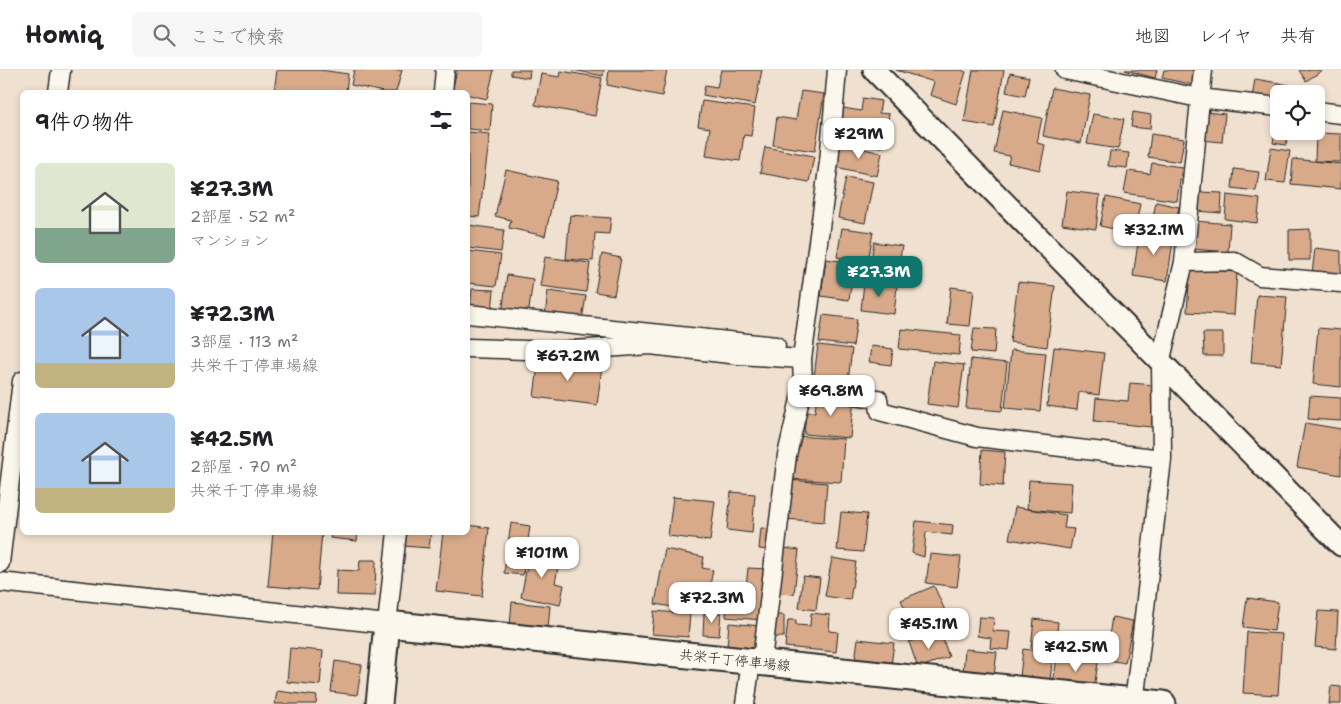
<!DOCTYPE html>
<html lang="ja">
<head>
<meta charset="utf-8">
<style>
	body { margin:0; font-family:"Shantell Sans","Klee One",sans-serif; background:#f6f6f6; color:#202124; height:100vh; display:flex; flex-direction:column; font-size:19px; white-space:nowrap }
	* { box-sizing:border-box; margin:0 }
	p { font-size:16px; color:#757577 }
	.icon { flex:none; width:28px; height:28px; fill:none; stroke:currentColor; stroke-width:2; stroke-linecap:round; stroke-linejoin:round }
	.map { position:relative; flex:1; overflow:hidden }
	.drawer { position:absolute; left:20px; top:20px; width:450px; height:445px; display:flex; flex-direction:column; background:#fff; border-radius:8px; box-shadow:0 2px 8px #0003 }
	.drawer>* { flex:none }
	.buttons { position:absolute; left:1270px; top:15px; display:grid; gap:10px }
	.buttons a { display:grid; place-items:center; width:55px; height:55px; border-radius:8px; background:#fff; box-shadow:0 2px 8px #0003; font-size:25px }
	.price { position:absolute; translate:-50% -42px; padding:0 11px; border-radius:10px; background:#fff; color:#222; font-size:16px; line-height:32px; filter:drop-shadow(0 1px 2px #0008) }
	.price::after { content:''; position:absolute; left:50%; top:30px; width:15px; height:11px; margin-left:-8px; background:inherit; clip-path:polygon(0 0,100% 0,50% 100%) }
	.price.on { background:#0f766e; color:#fff }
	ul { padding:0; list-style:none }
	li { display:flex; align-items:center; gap:15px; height:125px; padding:0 15px }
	li span { display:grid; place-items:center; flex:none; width:140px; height:100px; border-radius:8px; color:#555 }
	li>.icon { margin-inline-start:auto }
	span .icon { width:60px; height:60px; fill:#fffc; stroke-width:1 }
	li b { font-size:21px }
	h2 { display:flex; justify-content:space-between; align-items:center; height:60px; padding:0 15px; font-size:21px }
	header { display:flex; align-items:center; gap:30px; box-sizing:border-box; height:70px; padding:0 25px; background:#fff; border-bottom:1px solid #e0e0e0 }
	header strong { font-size:24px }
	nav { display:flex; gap:28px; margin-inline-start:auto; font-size:18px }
	.search { width:350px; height:45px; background:#f6f6f6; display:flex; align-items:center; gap:12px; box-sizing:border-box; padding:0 18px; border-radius:8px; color:#757577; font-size:19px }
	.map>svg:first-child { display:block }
</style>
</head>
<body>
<header>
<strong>Homiq</strong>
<div class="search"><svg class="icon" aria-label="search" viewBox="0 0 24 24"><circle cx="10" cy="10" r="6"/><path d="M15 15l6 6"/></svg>ここで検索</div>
<nav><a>地図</a><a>レイヤ</a><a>共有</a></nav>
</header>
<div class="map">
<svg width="1341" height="634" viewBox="0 0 1341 634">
	<rect width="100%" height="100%" fill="#f0e0cf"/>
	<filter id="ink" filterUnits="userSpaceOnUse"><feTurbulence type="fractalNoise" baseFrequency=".02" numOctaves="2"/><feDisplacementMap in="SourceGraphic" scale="10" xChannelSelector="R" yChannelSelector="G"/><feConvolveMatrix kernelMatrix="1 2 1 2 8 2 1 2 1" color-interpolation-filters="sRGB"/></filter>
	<g filter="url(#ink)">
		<!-- building -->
		<path fill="#d8aa8a" stroke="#2b2b2b" d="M277,0H320L348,4L346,22H274Z
			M354,0H402L396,22H383L351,15Z
			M457,0H494L487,29L452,21Z
			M511,0H530L529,8L511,5Z
			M573,0H604L603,6Z
			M609,0H667L662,26L607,15Z
			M721,0H762L755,35L703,25L705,15L717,17Z
			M896,0H961L966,2L956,34L930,25L934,12Z
			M973,0H1004L994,57L964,52Z
			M1125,0H1157L1155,8Z
			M1164,0H1197L1194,15L1162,8Z
			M1299,0H1323L1306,11Z
			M561,1L602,8L595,46L535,35L541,4L560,7Z
			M1010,3L1029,7L1025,26L1006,22Z
			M1255,9L1290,15L1289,24H1279V32L1252,28Z
			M1052,18L1090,25L1081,73L1043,66Z
			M801,21L824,24L815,81L773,75L777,47L796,50Z
			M863,28L881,31L879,43L889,44L882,77L842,70L844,58L839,57L843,38L861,41Z
			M702,31L755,38L751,66L744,65L740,91L706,86L710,58L698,56Z
			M468,32L492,34L490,61L468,59Z
			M1003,40L1042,48L1037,73L1045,75L1040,100L1008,93L1010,86L994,83Z
			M1133,42L1151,45L1150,59L1131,57Z
			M1204,42L1225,44L1222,72L1201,70Z
			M1093,44L1124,49L1118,79L1087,74Z
			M1275,59L1279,61H1288L1286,75L1273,73Z
			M468,62L490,64L479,147L468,146Z
			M1316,63L1341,64V92L1315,91Z
			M1151,64L1184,69L1180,92L1148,87Z
			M841,74L882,83L877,106L836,97Z
			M765,77L814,86L809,112L760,103Z
			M1271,78L1290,81L1285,113L1266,111Z
			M1110,81L1129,83L1127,98L1108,96Z
			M1293,89L1341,94V119L1291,114Z
			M1152,93L1182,97L1177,131L1124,123L1128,101L1150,104Z
			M1234,99L1259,102L1256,121L1232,118Z
			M506,100L557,111L545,166L509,158L511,150L495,146Z
			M846,107L873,112L865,153L838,148Z
			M1067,121L1100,125L1096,159L1062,154Z
			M1199,122L1222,123L1221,143L1197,141Z
			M1227,125L1260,129L1257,153L1225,149Z
			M1106,127L1140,134L1134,163L1100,156Z
			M1156,132L1179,137L1174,158L1152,153Z
			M570,145L611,148L609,164L595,163L593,191L566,189Z
			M1195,151L1230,154L1228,182L1193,179Z
			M468,155L504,160L501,182L468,178Z
			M842,158L873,162L868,192L837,187Z
			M1310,159V190H1289V160Z
			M1140,160L1174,165L1167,211L1133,206Z
			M874,172L902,176L897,207L869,203Z
			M1315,178L1341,181V206L1312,204Z
			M468,181L501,185L496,216L468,213Z
			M602,184L621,188L614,225L595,222Z
			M545,187L590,193L586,222L540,216Z
			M826,189L854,193L849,230L821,226Z
			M1190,199L1237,202L1234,245L1187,242Z
			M507,205L533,209L528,247L502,244Z
			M1018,212L1055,216L1047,277L1010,272Z
			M864,213L897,216L894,244L861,240Z
			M951,217L974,220L970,256L947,254Z
			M472,219L494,220L492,241L470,239Z
			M548,221L586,226L582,250L545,246Z
			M1257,225L1287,227L1281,295L1251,292Z
			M823,245L857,249L853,276L819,272Z
			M974,258L996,259L994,284L971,282Z
			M1318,258L1341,260V317L1313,314Z
			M901,259L961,265L959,285L899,279Z
			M1203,263H1223V286H1204Z
			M818,275L852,279L848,311L814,307Z
			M871,276L893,279L891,295L869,292Z
			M1054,277L1104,283L1099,325L1079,322L1077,340L1047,336Z
			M1011,280L1046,283L1040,341L1005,338Z
			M539,288L602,296L597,335L534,327Z
			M971,289L1007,293L1002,341L966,338Z
			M933,291L964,295L958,338L927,334Z
			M1130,313L1155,315L1151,357L1094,351L1096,328L1128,331Z
			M817,323L854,327L850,368L804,364L806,342H815Z
			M1310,326L1341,328V351L1308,349Z
			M1305,353L1341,359V405L1297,397Z
			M794,366L844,369L841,412L791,409Z
			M982,380L1005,382L1003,416L980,414Z
			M788,410L827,413L824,452L785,449Z
			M1029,410L1072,413L1070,443L1027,439Z
			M731,422L755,424L752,463L727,460Z
			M673,427L715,431L710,471L668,466Z
			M1015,437L1066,445L1064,458L1074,459L1070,479L1009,469Z
			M841,442L867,444L863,482L837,480Z
			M916,451L953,455L952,465L926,462L924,487L912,483Z
			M511,453L530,456L523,505L504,503Z
			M468,455L489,458L482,526L436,521L443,462H468Z
			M761,458L773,459L771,480L759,479Z
			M273,462H322L317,520L268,516Z
			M331,462H358L357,471L330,468Z
			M404,462H431L429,478L403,476Z
			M783,478L799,480L794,524L778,523Z
			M665,479L704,487L702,498L713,500L709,520L700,518L696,541L655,534Z
			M530,481L560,487L555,513L564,515L560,535L521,527Z
			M930,484L961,487L957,517L926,513Z
			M832,488L856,492L850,530L825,526Z
			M360,490H376L375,526L336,525L337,500L359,501Z
			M748,498L767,499L762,550L726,547L729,516L746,518Z
			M803,506L820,508L816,540L799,538Z
			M934,516L947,545L914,559L901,530Z
			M1247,528L1278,532L1274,561L1243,557Z
			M512,532L550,536L548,559L510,555Z
			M654,541L690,544L688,567L652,564Z
			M1318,541L1338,542L1336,579L1315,577Z
			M704,543H721L719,566L703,565Z
			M811,543L830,545L829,561L838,562L836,582L785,577L788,550H796V555L810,556Z
			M771,545H784V567H770Z
			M979,547L994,548L993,561L1011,562L1009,580L990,578L991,568L977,566Z
			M1112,547L1133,551L1125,593L1087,586L1091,563L1109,566Z
			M1034,549L1058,552L1055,580L1031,578Z
			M729,553L761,556L758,581L727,577Z
			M940,561L949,587L918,598L909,572Z
			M1247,562L1282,564L1278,625L1243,623Z
			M858,569L894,573L891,595L855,590Z
			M290,578L323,581L320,615L287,612Z
			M965,579L997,582L994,606L963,603Z
			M1023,579L1053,583L1050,611L1020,607Z
			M1057,588L1098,593L1094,618L1053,613Z
			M335,591L362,595L357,625L331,622Z
			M1331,616L1341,617V634H1329Z
			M277,621L317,626L316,634H275Z"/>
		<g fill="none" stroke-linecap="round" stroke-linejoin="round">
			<!-- minor casing -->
			<g stroke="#2b2b2b" stroke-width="21">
				<path id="minor" d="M1065,0L1199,28L1279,37
					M58,22L61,0
					M443,22L445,0
					M1316,41L1341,44
					M1184,192L1234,191L1260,206L1341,213
					M468,244L776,276
					M468,278L558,281L650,275L739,285L802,289L829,92L837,0
					M803,316L878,329L880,341L977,367L1162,389
					M0,493L22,311
					M0,512L387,554L397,462
					M745,634L751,592L763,582L787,385L803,316L802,289
					M1134,634L1162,389L1161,289L1184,192L1203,0"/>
			</g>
			<!-- tertiary casing -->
			<g stroke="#2b2b2b" stroke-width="25">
				<path id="tertiary" d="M874,0L1341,475"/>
			</g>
			<!-- secondary casing -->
			<g stroke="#2b2b2b" stroke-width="29">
				<path id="secondary" d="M379,634L387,554L1163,634"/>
			</g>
			<!-- minor -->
			<use href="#minor" stroke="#fbf7ec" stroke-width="18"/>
			<!-- tertiary -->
			<use href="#tertiary" stroke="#fbf7ec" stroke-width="21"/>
			<!-- secondary -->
			<use href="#secondary" stroke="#fbf7ec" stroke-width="25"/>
		</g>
	</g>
	<g text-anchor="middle" stroke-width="4" stroke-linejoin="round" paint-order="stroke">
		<!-- street labels -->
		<g font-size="14" fill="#2b2b2b" stroke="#fbf7ec">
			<text transform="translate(735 590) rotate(6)" y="5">共栄千丁停車場線</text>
		</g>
	</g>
</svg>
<div class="buttons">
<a><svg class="icon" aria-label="locate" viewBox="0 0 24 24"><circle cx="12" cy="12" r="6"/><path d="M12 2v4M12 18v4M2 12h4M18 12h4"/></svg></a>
</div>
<b class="price" style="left:859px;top:90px">¥29M</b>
<b class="price" style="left:1154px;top:186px">¥32.1M</b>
<b class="price on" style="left:879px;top:228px">¥27.3M</b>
<b class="price" style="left:568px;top:312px">¥67.2M</b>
<b class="price" style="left:831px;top:347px">¥69.8M</b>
<b class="price" style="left:542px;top:509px">¥101M</b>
<b class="price" style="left:712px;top:554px">¥72.3M</b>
<b class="price" style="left:929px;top:580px">¥45.1M</b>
<b class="price" style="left:1076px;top:603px">¥42.5M</b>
<section class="drawer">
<h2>9件の物件<svg class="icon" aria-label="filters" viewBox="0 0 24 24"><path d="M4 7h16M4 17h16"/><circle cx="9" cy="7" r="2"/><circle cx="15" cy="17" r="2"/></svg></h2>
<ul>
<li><span style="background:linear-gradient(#dfe7d0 65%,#7fa58c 0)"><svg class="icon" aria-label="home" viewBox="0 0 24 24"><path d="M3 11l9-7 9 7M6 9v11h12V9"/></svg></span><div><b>¥27.3M</b><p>2部屋 · 52 m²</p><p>マンション</p></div></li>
<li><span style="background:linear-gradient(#a9c7e8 75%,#c2b280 0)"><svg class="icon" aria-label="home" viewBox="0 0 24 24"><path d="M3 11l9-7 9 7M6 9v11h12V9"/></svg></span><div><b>¥72.3M</b><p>3部屋 · 113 m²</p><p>共栄千丁停車場線</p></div></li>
<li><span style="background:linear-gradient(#a9c7e8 75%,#c2b280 0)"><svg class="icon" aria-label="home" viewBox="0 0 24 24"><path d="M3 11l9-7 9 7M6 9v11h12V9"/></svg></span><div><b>¥42.5M</b><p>2部屋 · 70 m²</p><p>共栄千丁停車場線</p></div></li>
</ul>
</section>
</div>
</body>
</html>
